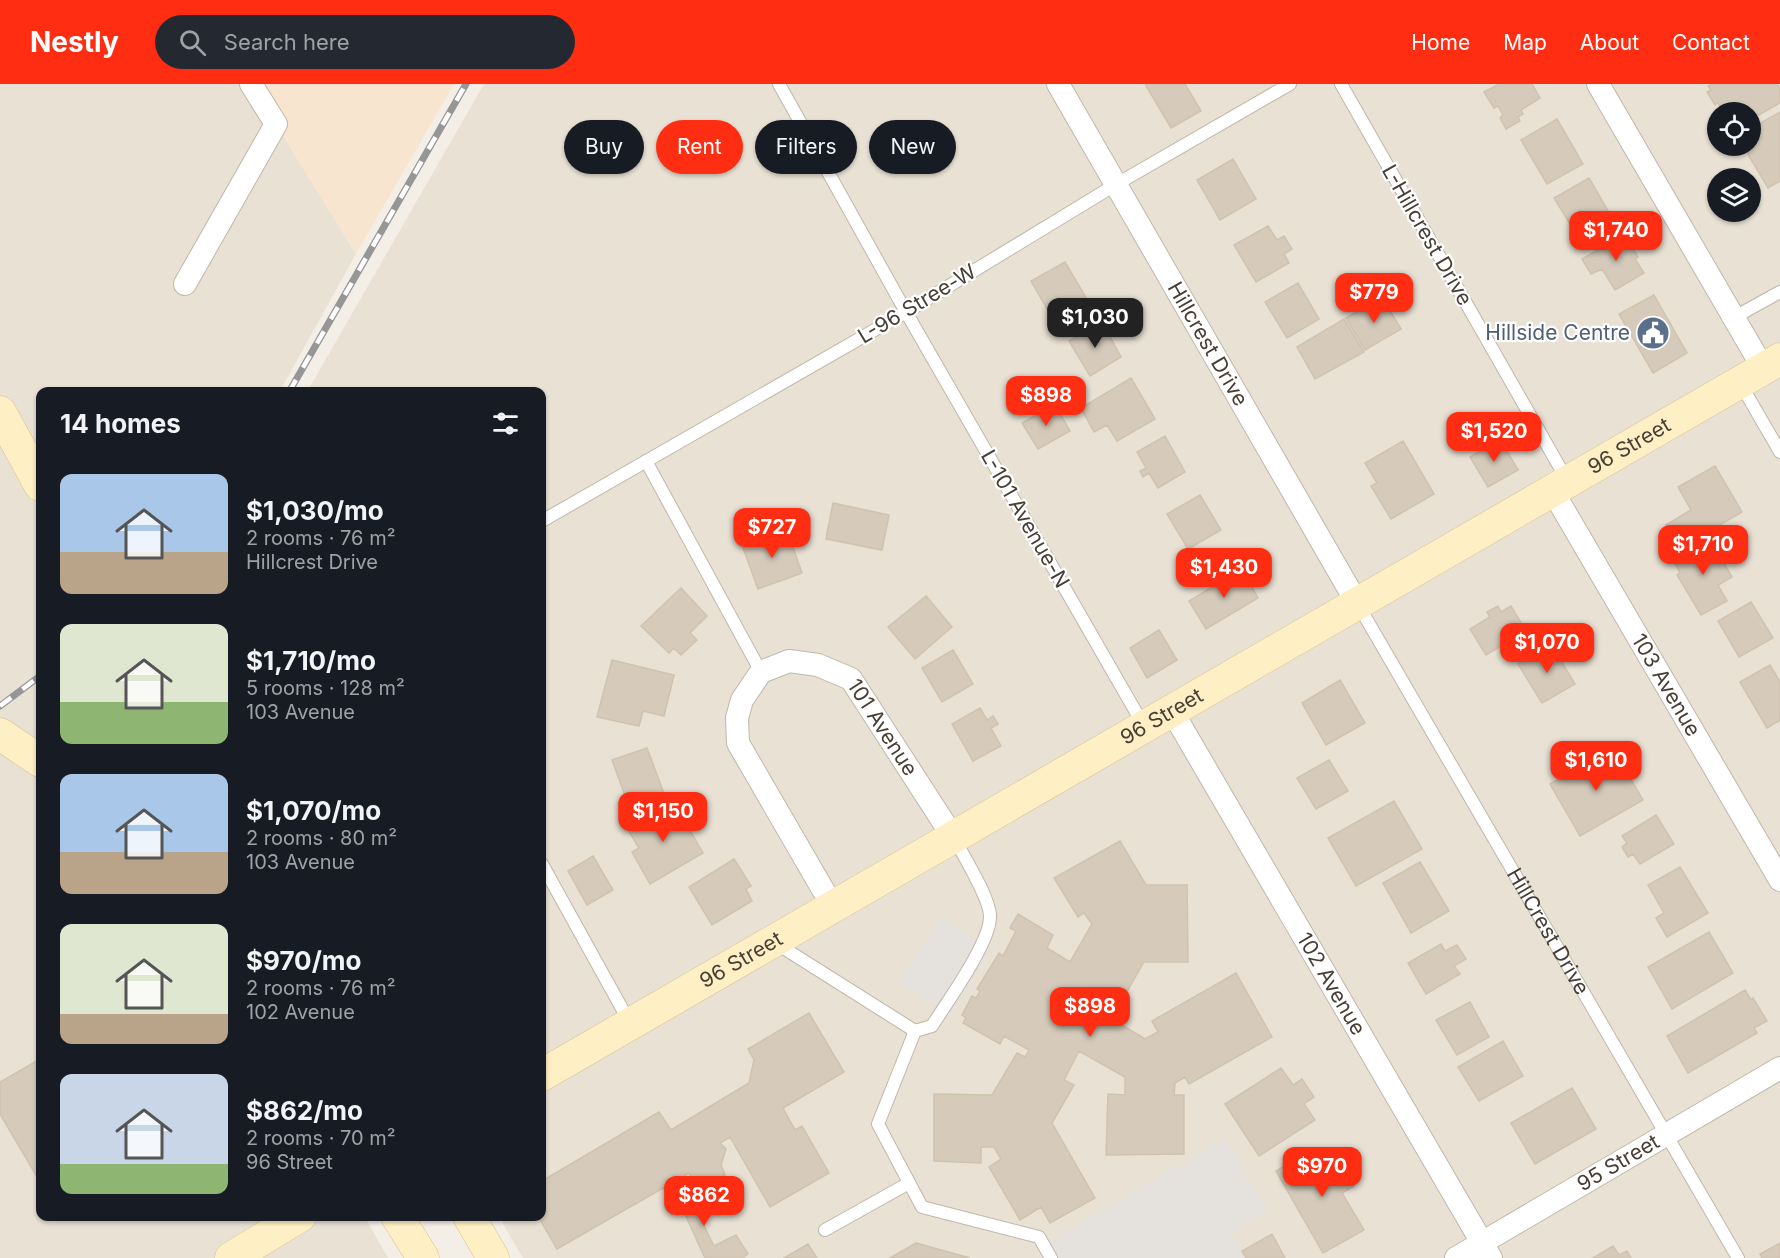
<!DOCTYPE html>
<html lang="en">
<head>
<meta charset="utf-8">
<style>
	body { margin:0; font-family:Inter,sans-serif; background:#242831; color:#f1f3f6; height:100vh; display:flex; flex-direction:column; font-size:22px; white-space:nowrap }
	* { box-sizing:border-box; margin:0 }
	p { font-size:20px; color:#9ea1a6 }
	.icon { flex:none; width:33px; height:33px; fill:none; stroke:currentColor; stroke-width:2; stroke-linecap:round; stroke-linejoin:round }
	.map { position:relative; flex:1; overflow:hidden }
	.panel { position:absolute; left:36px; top:303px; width:510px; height:834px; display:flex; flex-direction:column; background:#171b24; border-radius:12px; box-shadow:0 2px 4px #0004 }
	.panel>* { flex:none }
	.banner { position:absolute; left:564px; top:36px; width:570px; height:54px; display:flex; gap:12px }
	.controls { position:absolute; left:1707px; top:18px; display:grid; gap:12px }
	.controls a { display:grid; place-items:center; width:54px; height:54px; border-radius:50%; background:#171b24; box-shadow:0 2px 4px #0004; font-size:30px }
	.price { position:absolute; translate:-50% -51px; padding:0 14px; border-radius:12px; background:#ff2e12; color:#fff; font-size:20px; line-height:39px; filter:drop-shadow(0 2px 3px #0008) }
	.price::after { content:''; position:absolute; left:50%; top:36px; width:18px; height:14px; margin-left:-9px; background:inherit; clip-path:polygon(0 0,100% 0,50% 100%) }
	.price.selected { background:#222; color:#fff }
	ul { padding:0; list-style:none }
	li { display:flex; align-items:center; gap:18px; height:150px; padding:0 24px }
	li span { display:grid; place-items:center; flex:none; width:168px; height:120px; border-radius:12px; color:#555 }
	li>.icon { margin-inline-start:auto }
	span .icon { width:72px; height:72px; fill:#fffc; stroke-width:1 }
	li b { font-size:26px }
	h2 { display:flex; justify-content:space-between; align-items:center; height:72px; padding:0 24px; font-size:26px }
	.chip { padding:0 21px; border-radius:27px; background:#171b24; box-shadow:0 2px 4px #0004; font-size:21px; line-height:54px }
	.chip.selected { background:#ff2e12; color:#fff }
	header { display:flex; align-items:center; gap:36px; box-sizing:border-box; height:84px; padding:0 30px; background:#ff2e12; color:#fff }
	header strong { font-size:28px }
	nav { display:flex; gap:33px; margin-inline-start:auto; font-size:21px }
	.search { width:420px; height:54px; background:#242831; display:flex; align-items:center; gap:15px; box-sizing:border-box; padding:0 21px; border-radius:33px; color:#9ea1a6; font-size:22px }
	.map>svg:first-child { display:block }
</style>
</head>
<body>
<header>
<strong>Nestly</strong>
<div class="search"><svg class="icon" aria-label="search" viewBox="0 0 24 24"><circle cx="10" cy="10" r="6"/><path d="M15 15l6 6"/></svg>Search here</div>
<nav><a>Home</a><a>Map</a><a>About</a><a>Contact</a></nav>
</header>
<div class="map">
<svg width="1780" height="1174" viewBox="0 0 1780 1174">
	<rect width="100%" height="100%" fill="#f4efe6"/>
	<!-- residential -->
	<path fill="#e8e1d4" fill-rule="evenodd" d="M0,0H251L356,170L280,307L40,308V1132L294,1133L226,1174H0Z
		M484,0H1780V1174H523L499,1133L542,1132V308H307ZM1718,28H1750V62H1718ZM1718,94H1750V128H1718Z
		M300,1132L365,1133L388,1174H231Z"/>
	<!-- commercial -->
	<path fill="#f7e5d0" d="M251,0H454L356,170Z"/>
	<!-- parking -->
	<path fill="#e5e2de" d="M940,833L991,865L950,931L899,899Z
		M1225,1054L1268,1127L1231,1149L1246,1174H1041L1036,1166Z"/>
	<!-- building -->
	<path fill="#d6cbbb" stroke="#d1c2ae" stroke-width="1.5" d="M1145,0H1185L1201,27L1171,44Z
		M1499,0H1532L1540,14L1521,26L1523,30L1518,33L1520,37L1506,45L1500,34L1503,31L1498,22L1494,24L1484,8Z
		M1712,0H1777L1780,5V19L1750,36V28H1723L1718,19L1715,21L1707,8L1711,6L1708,2Z
		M1780,28V97L1768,104L1743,62H1750V45Z
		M1557,35L1583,80L1547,100L1521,56Z
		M1233,75L1256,115L1220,136L1197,96Z
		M1589,94L1615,139L1585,155L1582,150L1578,153L1554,114Z
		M1268,142L1277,156L1284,152L1292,165L1284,170L1289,179L1256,198L1234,161Z
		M1625,151L1638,173L1635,175L1644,189L1615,206L1602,185L1591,190L1582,175Z
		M1065,178L1088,217L1054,237L1031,197Z
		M1298,199L1319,235L1287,254L1265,218Z
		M1654,211L1687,269L1653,289L1619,230Z
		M1382,213L1401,245L1365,266L1346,234Z
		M1344,235L1364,268L1315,295L1297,263Z
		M1102,238L1121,273L1090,292L1069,257Z
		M1131,294L1155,335L1117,357L1107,341L1094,348L1081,324Z
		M1055,321L1070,347L1038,365L1022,339Z
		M1165,352L1185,388L1158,404L1149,389L1143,393L1140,387L1146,384L1137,368Z
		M1500,355L1518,386L1488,403L1470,373Z
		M1403,357L1434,410L1391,435L1371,402L1377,399L1365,379Z
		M1715,382L1742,428L1680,464L1666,441L1691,426L1678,403Z
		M1200,411L1221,446L1188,465L1167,430Z
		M833,419L889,431L882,466L826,455Z
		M787,446L802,489L758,505L742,461Z
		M1710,455L1732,493L1718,501L1727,517L1701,531L1677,491L1680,489L1673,476Z
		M1242,485L1258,514L1206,545L1189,517Z
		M681,504L707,532L690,549L697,556L681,571L674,564L669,569L641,542Z
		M926,512L952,543L915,575L888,543Z
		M1751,518L1773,554L1739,573L1718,537Z
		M1498,522L1501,528L1511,522L1526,547L1486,571L1470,545L1490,533L1487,528Z
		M1159,546L1177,576L1147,594L1130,564Z
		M1551,560L1575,600L1542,619L1518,580Z
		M953,566L973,600L942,618L922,584Z
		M612,576L674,591L664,632L643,627L639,642L597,633Z
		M1770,581L1780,598V636L1767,644L1740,598Z
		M1340,596L1365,639L1326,661L1302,619Z
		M980,624L987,636L993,632L998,640L991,644L1001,662L973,677L952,640Z
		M647,664L666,715L631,728L612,676Z
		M1612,664L1643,716L1580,752L1550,700Z
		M1329,676L1348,707L1316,725L1297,694Z
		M1394,717L1422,765L1356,802L1328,754Z
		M676,722L703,769L650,800L632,768L639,764L625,741Z
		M1656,731L1674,760L1640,780L1633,770L1628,773L1622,763L1627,759L1622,752Z
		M1120,757L1146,801H1187L1188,878H1144L1125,911L1117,906L1104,930L1145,955L1158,948L1152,937L1236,889L1272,953L1189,1000L1185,993L1175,999L1174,1011H1184V1070L1106,1071L1108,1010L1125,1011V993L1079,967L1064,996L1074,1001L1052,1039L1095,1114L1050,1139L1041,1123L1020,1136L989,1083L1001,1075L994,1063H981V1079L934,1077V1010L992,1011L1017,969L1025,973L1029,966L1004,952L1000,960L963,939L966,934L962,931L972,912L976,914L980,907L977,905L999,869L1003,872L1016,847L1010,844L1018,830L1053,851L1047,864L1070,878L1092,840L1084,829L1078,833L1054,794Z
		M593,772L613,806L587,821L568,787Z
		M734,775L751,802L746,805L752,817L712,841L689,803Z
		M1420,778L1449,827L1411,849L1383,799Z
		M1680,783L1708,829L1667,853L1656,834L1664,829L1648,801Z
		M1709,848L1733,889L1672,925L1648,883Z
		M1441,860L1445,867L1457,861L1466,875L1454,882L1460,890L1426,910L1408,879Z
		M1745,906L1751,916L1753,914L1767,937L1754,944L1757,949L1688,989L1667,952Z
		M1470,918L1489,953L1457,971L1436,936Z
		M809,929L844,988L783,1024L795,1046L802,1042L829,1089L770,1123L730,1053L720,1059L726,1065L721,1081L725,1091L700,1106L689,1089L557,1165L538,1132H542V1128L543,1127L542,1123V1097L659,1028L671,1046L749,999L754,976L748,965Z
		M1503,957L1523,992L1479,1017L1458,983Z
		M40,975V1098L0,1030V998Z
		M1281,984L1293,1001L1302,995L1314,1013L1304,1020L1315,1036L1259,1072L1225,1020Z
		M1572,1004L1596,1045L1535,1080L1511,1039Z
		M1315,1064L1326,1082L1338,1075L1354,1102L1342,1109L1364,1146L1323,1169L1276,1087Z
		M681,1095L714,1162L736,1151L748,1170L742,1174H705L678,1115L672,1118L664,1105Z
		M1272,1150L1285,1174H1246L1242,1167Z
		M916,1159L970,1174H890Z
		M1780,1159V1174H1762L1760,1170Z
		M808,1160L817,1174H784Z
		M1613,1162L1619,1171L1627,1167L1631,1174H1593Z"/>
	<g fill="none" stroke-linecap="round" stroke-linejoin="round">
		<!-- lane casing -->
		<g stroke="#c0b7a8" stroke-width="14">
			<g id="lane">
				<path d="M779,0L906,228L1144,642"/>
				<path d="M1341,0L1567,396"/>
				<path d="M1733,234L1780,208"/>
				<path d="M1740,299L1780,368"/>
				<path d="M646,377L761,588"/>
				<path d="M542,437L906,228L1115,101L1290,0"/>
				<path id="s1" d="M1357,519L1738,1174"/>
				<path d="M542,780L630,939"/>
				<path d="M774,858L915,947L932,942C947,918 990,859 990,833C991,816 963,771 954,754"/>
				<path d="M915,947L878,1040L922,1123L1039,1153L1051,1174"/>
				<path d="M825,1146L909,1099"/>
			</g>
		</g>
		<!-- street casing -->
		<g stroke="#c0b7a8" stroke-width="24">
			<g id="street">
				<path id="s2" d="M1058,0L1357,519"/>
				<path d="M1598,0L1763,284"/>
				<path d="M185,200L276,40L251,0"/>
				<path id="s3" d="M1552,406L1780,796"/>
				<path id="s4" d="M1172,627L1491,1174"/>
				<path id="s5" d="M833,823L738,659L737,634L742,616L761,588L789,577L818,581L851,595L953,753"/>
				<path id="s6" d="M1456,1174L1780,984"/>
			</g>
		</g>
		<!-- secondary casing -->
		<g stroke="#d6c394" stroke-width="33">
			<g id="secondary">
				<path d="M0,328L40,401"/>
				<path d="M0,650L40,677"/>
				<path id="s7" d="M542,991L1780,275"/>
				<path d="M397,1132L423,1174"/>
				<path d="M469,1132L493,1174"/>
				<path d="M231,1174L300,1132"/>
			</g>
		</g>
		<!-- lane -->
		<use href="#lane" stroke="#fff" stroke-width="12"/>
		<!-- street -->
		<use href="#street" stroke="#fff" stroke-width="22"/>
		<!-- secondary -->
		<use href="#secondary" stroke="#ffefc5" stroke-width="32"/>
		<!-- rail casing -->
		<g stroke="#969696" stroke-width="7">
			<path id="rail" d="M289,308L466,0
				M0,622L40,592"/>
		</g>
		<!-- rail -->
		<use href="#rail" stroke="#fff" stroke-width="4.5" stroke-dasharray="14" stroke-linecap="butt"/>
	</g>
	<!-- icons -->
	<defs>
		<g id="civic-disc" transform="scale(1.725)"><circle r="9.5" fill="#5c6f8a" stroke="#fff"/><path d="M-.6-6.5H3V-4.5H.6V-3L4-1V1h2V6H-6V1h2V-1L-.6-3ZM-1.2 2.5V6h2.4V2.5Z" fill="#fff"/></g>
	</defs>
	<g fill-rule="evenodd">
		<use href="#civic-disc" x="1653" y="249"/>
	</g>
	<g text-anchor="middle" stroke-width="4.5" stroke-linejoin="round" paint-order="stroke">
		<!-- street labels -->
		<g font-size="21" fill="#473f35" stroke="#fff">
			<text transform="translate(1427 151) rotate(60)" y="7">L-Hillcrest Drive</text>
			<text transform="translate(917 220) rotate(-31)" y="7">L-96 Stree-W</text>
			<text dy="7" stroke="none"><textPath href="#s2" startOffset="300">Hillcrest Drive</textPath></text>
			<text dy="7" stroke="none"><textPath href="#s7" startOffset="1256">96 Street</textPath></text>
			<text transform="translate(1025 435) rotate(60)" y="7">L-101 Avenue-N</text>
			<text dy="7" stroke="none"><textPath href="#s3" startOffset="226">103 Avenue</textPath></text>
			<text dy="7" stroke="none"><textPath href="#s7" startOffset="716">96 Street</textPath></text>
			<text dy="7" stroke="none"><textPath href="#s5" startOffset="420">101 Avenue</textPath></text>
			<text dy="7" stroke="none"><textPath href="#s1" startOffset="380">HillCrest Drive</textPath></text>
			<text dy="7" stroke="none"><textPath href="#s7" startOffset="230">96 Street</textPath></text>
			<text dy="7" stroke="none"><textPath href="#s4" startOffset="316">102 Avenue</textPath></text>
			<text dy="7" stroke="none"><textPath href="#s6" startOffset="188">95 Street</textPath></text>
		</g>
		<!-- service labels -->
		<g font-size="21" fill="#4e5e75" stroke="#fff" text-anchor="end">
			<text x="1630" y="256">Hillside Centre</text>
		</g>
	</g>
</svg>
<div class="controls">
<a><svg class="icon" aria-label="locate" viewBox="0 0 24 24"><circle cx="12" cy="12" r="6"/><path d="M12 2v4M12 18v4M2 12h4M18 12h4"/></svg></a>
<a><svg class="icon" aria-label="layers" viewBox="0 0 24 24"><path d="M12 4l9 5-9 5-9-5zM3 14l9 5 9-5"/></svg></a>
</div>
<b class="price" style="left:1616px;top:178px">$1,740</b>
<b class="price" style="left:1374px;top:240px">$779</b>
<b class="price selected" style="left:1095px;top:265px">$1,030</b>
<b class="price" style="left:1046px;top:343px">$898</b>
<b class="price" style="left:1494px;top:379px">$1,520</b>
<b class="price" style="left:772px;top:475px">$727</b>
<b class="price" style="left:1703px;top:492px">$1,710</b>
<b class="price" style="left:1224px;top:515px">$1,430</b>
<b class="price" style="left:1547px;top:590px">$1,070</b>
<b class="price" style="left:1596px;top:708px">$1,610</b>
<b class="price" style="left:663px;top:759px">$1,150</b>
<b class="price" style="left:1090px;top:954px">$898</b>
<b class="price" style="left:1322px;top:1114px">$970</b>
<b class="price" style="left:704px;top:1143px">$862</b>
<div class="banner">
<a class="chip">Buy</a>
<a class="chip selected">Rent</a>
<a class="chip">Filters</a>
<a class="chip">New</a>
</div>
<section class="panel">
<h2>14 homes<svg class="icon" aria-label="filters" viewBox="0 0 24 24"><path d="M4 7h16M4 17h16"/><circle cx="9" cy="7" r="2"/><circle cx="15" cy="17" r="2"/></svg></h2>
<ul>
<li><span style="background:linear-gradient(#a9c7e8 65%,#b9a48a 0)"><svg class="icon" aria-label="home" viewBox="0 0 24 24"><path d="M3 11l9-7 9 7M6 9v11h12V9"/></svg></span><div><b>$1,030/mo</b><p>2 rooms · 76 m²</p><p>Hillcrest Drive</p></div></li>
<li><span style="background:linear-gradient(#dfe7d0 65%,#8fb573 0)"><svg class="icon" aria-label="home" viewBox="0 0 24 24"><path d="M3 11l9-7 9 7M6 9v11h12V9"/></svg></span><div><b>$1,710/mo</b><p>5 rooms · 128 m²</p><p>103 Avenue</p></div></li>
<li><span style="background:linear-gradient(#a9c7e8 65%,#b9a48a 0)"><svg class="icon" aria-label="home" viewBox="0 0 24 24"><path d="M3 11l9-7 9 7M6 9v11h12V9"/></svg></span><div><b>$1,070/mo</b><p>2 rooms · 80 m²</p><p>103 Avenue</p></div></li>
<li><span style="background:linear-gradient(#dfe7d0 75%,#b9a48a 0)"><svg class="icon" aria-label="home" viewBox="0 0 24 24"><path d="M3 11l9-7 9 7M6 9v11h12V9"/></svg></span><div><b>$970/mo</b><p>2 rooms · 76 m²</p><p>102 Avenue</p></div></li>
<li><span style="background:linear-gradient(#c9d6e8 75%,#8fb573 0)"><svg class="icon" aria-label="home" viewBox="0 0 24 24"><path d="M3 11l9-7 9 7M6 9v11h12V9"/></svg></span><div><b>$862/mo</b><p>2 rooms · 70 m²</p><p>96 Street</p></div></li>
</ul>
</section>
</div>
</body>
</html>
